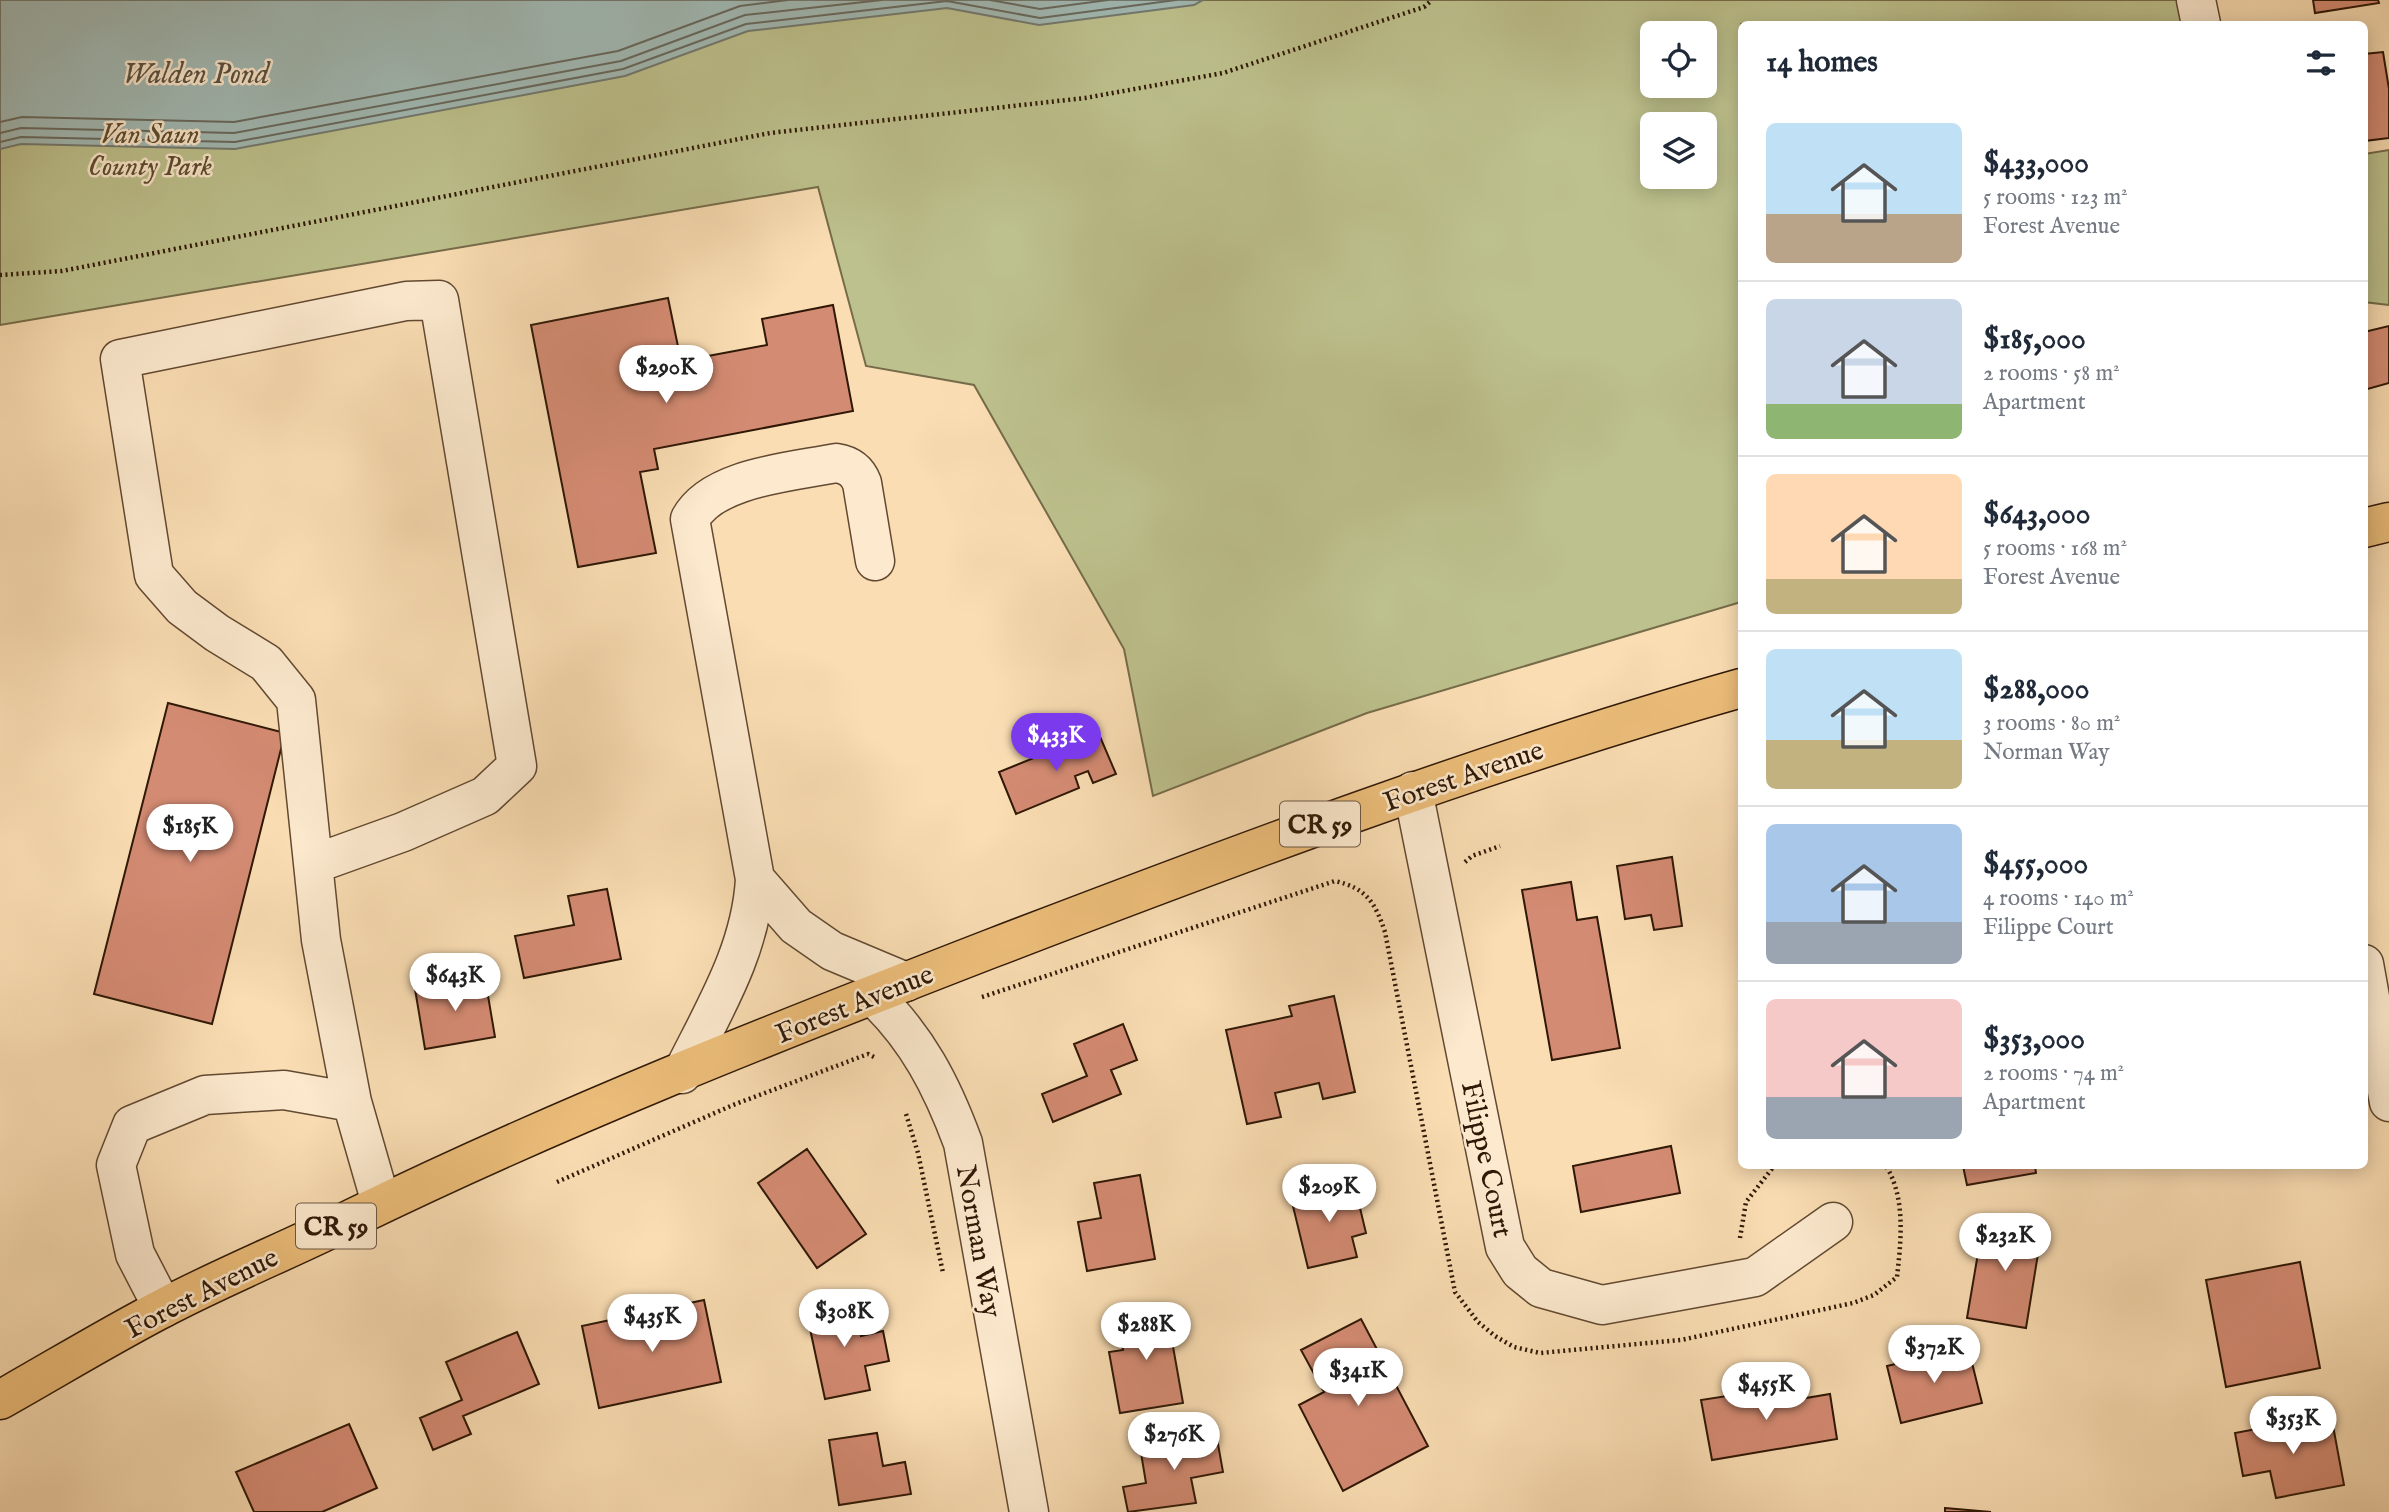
<!DOCTYPE html>
<html lang="en">
<head>
<meta charset="utf-8">
<style>
	body { margin:0; font-family:"IM FELL English",serif; background:#f2f2f3; color:#1f2937; height:100vh; display:flex; flex-direction:column; font-size:26px; white-space:nowrap }
	* { box-sizing:border-box; margin:0 }
	p { font-size:23px; color:#747a83 }
	.icon { flex:none; width:38px; height:38px; fill:none; stroke:currentColor; stroke-width:2; stroke-linecap:round; stroke-linejoin:round }
	.map { position:relative; flex:1; overflow:hidden }
	.drawer { position:absolute; left:1738px; top:21px; width:630px; height:1148px; display:flex; flex-direction:column; background:#fff; border-radius:10px; box-shadow:0 4px 18px #0003 }
	.drawer>* { flex:none }
	.tools { position:absolute; left:1640px; top:21px; display:grid; gap:14px }
	.tools a { display:grid; place-items:center; width:77px; height:77px; border-radius:10px; background:#fff; box-shadow:0 4px 18px #0003; font-size:35px }
	.price { position:absolute; translate:-50% -60px; padding:0 16px; border-radius:24px; background:#fff; color:#222; font-size:23px; line-height:46px; filter:drop-shadow(0 2px 4px #0008) }
	.price::after { content:''; position:absolute; left:50%; top:42px; width:21px; height:16px; margin-left:-10px; background:inherit; clip-path:polygon(0 0,100% 0,50% 100%) }
	.price.on { background:#7c3aed; color:#fff }
	ul { padding:0; list-style:none }
	li { display:flex; align-items:center; gap:21px; height:175px; padding:0 28px }
	li+li { border-top:2px solid #e0e1e3 }
	li span { display:grid; place-items:center; flex:none; width:196px; height:140px; border-radius:10px; color:#555 }
	li>.icon { margin-inline-start:auto }
	span .icon { width:84px; height:84px; fill:#fffc; stroke-width:1 }
	li b { font-size:30px }
	h2 { display:flex; justify-content:space-between; align-items:center; height:84px; padding:0 28px; font-size:30px }
	.map>svg:first-child { display:block }
</style>
</head>
<body>
<div class="map">
<svg width="2389" height="1512" viewBox="0 0 2389 1512">
	<rect width="100%" height="100%" fill="#faddb3"/>
	<filter id="stains"><feTurbulence type="fractalNoise" baseFrequency=".00286" numOctaves="4"/><feColorMatrix values="0 0 0 0 .2 0 0 0 0 .09 0 0 0 0 .02 0 0 0 .5 -.17"/></filter>
	<radialGradient id="worn" r=".72"><stop offset=".6" stop-color="#630" stop-opacity="0"/><stop offset="1" stop-color="#630" stop-opacity=".3"/></radialGradient>
	<!-- green -->
	<path fill="#bdc18d" stroke="#766c4a" stroke-width="2" fill-rule="evenodd" d="M0,0H2200L2204,24H1741V602L1367,713L1153,796L1124,649L974,385L866,366L818,187L0,325ZM1652,33H1704V86H1652ZM1652,124H1704V177H1652Z
		M2389,150V305L2364,302V154Z"/>
	<!-- water -->
	<path fill="#a1bab5" stroke="#73796f" stroke-width="2" d="M0,0H1203L1194,5L1039,25L947,8L748,31L625,76L235,149L21,144L0,149Z"/>
	<g fill="none" stroke-linecap="round" stroke-linejoin="round">
		<!-- shore -->
		<path stroke="#68695e" stroke-width="2" d="M990,0L1040,9L1108,0
			M0,122L22,117L234,122L618,51L740,6L788,0
			M0,133L21,128L234,133L621,61L745,15L882,0
			M0,142L21,137L235,142L623,69L746,24L947,1L1040,18L1176,0"/>
	</g>
	<!-- building -->
	<path fill="#d48b73" stroke="#2f1806" stroke-width="2" d="M2313,0H2378L2379,3L2315,13Z
		M2383,52L2389,89V138L2364,141V54Z
		M668,298L681,361L767,345L762,319L833,305L853,411L654,449L658,469L640,472L656,553L578,567L531,325Z
		M2389,326V383L2364,390V332Z
		M168,703L285,733L212,1024L94,994Z
		M1098,732L1116,774L1093,783L1088,771L1075,776L1079,788L1016,814L999,772Z
		M1672,857L1682,926L1654,930L1651,915L1625,919L1617,866Z
		M1571,882L1577,920L1597,917L1620,1048L1552,1060L1522,890Z
		M607,889L621,959L524,978L515,936L574,925L568,896Z
		M485,978L495,1037L425,1049L415,989Z
		M1334,996L1355,1092L1323,1099L1319,1083L1275,1093L1281,1117L1247,1124L1226,1030L1292,1016L1289,1006Z
		M1123,1024L1137,1060L1111,1070L1121,1094L1053,1122L1042,1094L1087,1076L1074,1044Z
		M1671,1146L1680,1193L1581,1212L1573,1166Z
		M807,1149L866,1234L817,1268L758,1183Z
		M1963,1166H2035L2036,1173L1967,1185Z
		M1140,1175L1155,1259L1087,1271L1078,1222L1101,1218L1094,1183Z
		M1354,1183L1366,1233L1352,1237L1357,1257L1308,1268L1291,1198Z
		M1984,1218L2042,1229L2026,1328L1967,1318Z
		M2300,1262L2320,1368L2226,1387L2206,1280Z
		M704,1300L721,1382L599,1408L582,1326Z
		M854,1300L861,1336L883,1331L889,1361L865,1366L870,1390L825,1399L806,1310Z
		M1166,1307L1183,1403L1120,1413L1109,1352L1123,1350L1117,1315Z
		M1361,1319L1428,1446L1343,1491L1299,1405L1324,1392L1301,1350Z
		M517,1332L539,1384L463,1416L471,1434L433,1450L420,1418L462,1400L446,1362Z
		M1968,1347L1982,1403L1901,1423L1887,1366Z
		M1785,1387L1788,1401L1830,1394L1837,1439L1712,1460L1701,1400Z
		M2331,1415L2344,1485L2276,1498L2270,1471L2243,1476L2235,1433Z
		M349,1424L377,1488L322,1512H254L236,1472Z
		M877,1433L883,1466L905,1462L911,1494L839,1505L829,1440Z
		M1216,1433L1223,1472L1191,1478L1196,1503L1128,1512L1123,1487L1146,1483L1140,1447Z
		M1945,1508L1991,1512H1945Z"/>
	<g fill="none" stroke-linecap="round" stroke-linejoin="round">
		<!-- minor casing -->
		<g stroke="#624931" stroke-width="41">
			<path id="minor" d="M2196,0L2201,24
				M1413,791L1505,1247L1520,1271L1541,1288L1602,1305L1755,1277L1833,1222
				M314,864L403,832L485,796L517,766L439,300L406,301L120,359L154,575L182,607L217,633L266,663L296,700L321,940L352,1102L381,1203
				M755,879L796,926L832,951L906,982
				M2364,964L2389,1102
				M872,995C917,1037 942,1086 963,1143L1029,1512
				M682,1074C713,1011 751,951 755,879L690,519C713,477 792,472 836,463C849,465 857,470 862,483L875,561
				M163,1308L135,1254L116,1165L132,1125L205,1095L284,1090L352,1102"/>
		</g>
		<!-- major casing -->
		<g stroke="#2f1806" stroke-width="41">
			<path id="major" d="M2364,528L2389,522
				M0,1400C55,1369 109,1336 165,1307C226,1275 291,1249 353,1218C560,1117 776,1032 990,949C1238,854 1486,760 1741,688"/>
		</g>
		<!-- path -->
		<path stroke="#2f1806" stroke-width="4.5" stroke-dasharray="2 3.5" stroke-linecap="butt" d="M0,275L62,271L770,133L1085,98L1223,73L1424,7L1432,0
			M1465,862L1472,856L1500,846
			M982,997L1335,881C1366,888 1375,902 1385,932L1455,1292L1478,1322L1495,1336L1514,1347L1540,1353L1681,1340L1853,1303L1874,1295L1897,1277C1901,1241 1906,1198 1886,1166
			M906,1114L918,1153L943,1273
			M557,1182L733,1105L868,1054L874,1057
			M1740,1238L1746,1202L1774,1166"/>
		<!-- minor -->
		<use href="#minor" stroke="#fce9ce" stroke-width="38"/>
		<!-- major -->
		<use href="#major" stroke="#edbe7a" stroke-width="38"/>
	</g>
	<g text-anchor="middle" stroke-width="5" stroke-linejoin="round" paint-order="stroke">
		<!-- shield labels -->
		<g fill="#fce9ce" stroke="#6c5742" stroke-width="2">
			<rect x="1280" y="801.5" width="80" height="45" rx="5"/>
			<rect x="296" y="1203.5" width="80" height="45" rx="5"/>
		</g>
		<g font-size="26" font-weight="bold" fill="#2f1806">
			<text x="1320" y="833">CR 59</text>
			<text x="336" y="1235">CR 59</text>
		</g>
		<!-- park labels -->
		<g font-size="28" font-style="italic" fill="#5a4b2e" stroke="#fce9ce">
			<text x="150" y="143">Van Saun<tspan x="150" dy="32">County Park</tspan></text>
		</g>
		<!-- street labels -->
		<g font-size="28" fill="#2f1806" stroke="#fce9ce">
			<text transform="translate(1463 775) rotate(-19)" y="10">Forest Avenue</text>
			<text transform="translate(854 1003) rotate(-22)" y="10">Forest Avenue</text>
			<text transform="translate(1488 1159) rotate(78)" y="10">Filippe Court</text>
			<text transform="translate(980 1241) rotate(80)" y="10">Norman Way</text>
			<text transform="translate(201 1292) rotate(-27)" y="10">Forest Avenue</text>
		</g>
		<!-- water labels -->
		<g font-size="30" font-style="italic" fill="#575143" stroke="#fce9ce">
			<text x="196" y="83">Walden Pond</text>
		</g>
	</g>
	<rect width="100%" height="100%" filter="url(#stains)"/>
	<rect width="100%" height="100%" fill="url(#worn)"/>
</svg>
<div class="tools">
<a><svg class="icon" aria-label="locate" viewBox="0 0 24 24"><circle cx="12" cy="12" r="6"/><path d="M12 2v4M12 18v4M2 12h4M18 12h4"/></svg></a>
<a><svg class="icon" aria-label="layers" viewBox="0 0 24 24"><path d="M12 4l9 5-9 5-9-5zM3 14l9 5 9-5"/></svg></a>
</div>
<b class="price" style="left:666px;top:405px">$290K</b>
<b class="price on" style="left:1056px;top:773px">$433K</b>
<b class="price" style="left:190px;top:864px">$185K</b>
<b class="price" style="left:455px;top:1013px">$643K</b>
<b class="price" style="left:1329px;top:1224px">$209K</b>
<b class="price" style="left:2005px;top:1273px">$232K</b>
<b class="price" style="left:844px;top:1349px">$308K</b>
<b class="price" style="left:652px;top:1354px">$435K</b>
<b class="price" style="left:1146px;top:1362px">$288K</b>
<b class="price" style="left:1934px;top:1385px">$372K</b>
<b class="price" style="left:1358px;top:1408px">$341K</b>
<b class="price" style="left:1766px;top:1422px">$455K</b>
<b class="price" style="left:2293px;top:1456px">$353K</b>
<b class="price" style="left:1174px;top:1472px">$276K</b>
<section class="drawer">
<h2>14 homes<svg class="icon" aria-label="filters" viewBox="0 0 24 24"><path d="M4 7h16M4 17h16"/><circle cx="9" cy="7" r="2"/><circle cx="15" cy="17" r="2"/></svg></h2>
<ul>
<li><span style="background:linear-gradient(#bfe0f5 65%,#b9a48a 0)"><svg class="icon" aria-label="home" viewBox="0 0 24 24"><path d="M3 11l9-7 9 7M6 9v11h12V9"/></svg></span><div><b>$433,000</b><p>5 rooms · 123 m²</p><p>Forest Avenue</p></div></li>
<li><span style="background:linear-gradient(#c9d6e8 75%,#8fb573 0)"><svg class="icon" aria-label="home" viewBox="0 0 24 24"><path d="M3 11l9-7 9 7M6 9v11h12V9"/></svg></span><div><b>$185,000</b><p>2 rooms · 58 m²</p><p>Apartment</p></div></li>
<li><span style="background:linear-gradient(#ffd9b3 75%,#c2b280 0)"><svg class="icon" aria-label="home" viewBox="0 0 24 24"><path d="M3 11l9-7 9 7M6 9v11h12V9"/></svg></span><div><b>$643,000</b><p>5 rooms · 168 m²</p><p>Forest Avenue</p></div></li>
<li><span style="background:linear-gradient(#bfe0f5 65%,#c2b280 0)"><svg class="icon" aria-label="home" viewBox="0 0 24 24"><path d="M3 11l9-7 9 7M6 9v11h12V9"/></svg></span><div><b>$288,000</b><p>3 rooms · 80 m²</p><p>Norman Way</p></div></li>
<li><span style="background:linear-gradient(#a9c7e8 70%,#9aa5b1 0)"><svg class="icon" aria-label="home" viewBox="0 0 24 24"><path d="M3 11l9-7 9 7M6 9v11h12V9"/></svg></span><div><b>$455,000</b><p>4 rooms · 140 m²</p><p>Filippe Court</p></div></li>
<li><span style="background:linear-gradient(#f6c9c9 70%,#9aa5b1 0)"><svg class="icon" aria-label="home" viewBox="0 0 24 24"><path d="M3 11l9-7 9 7M6 9v11h12V9"/></svg></span><div><b>$353,000</b><p>2 rooms · 74 m²</p><p>Apartment</p></div></li>
</ul>
</section>
</div>
</body>
</html>
